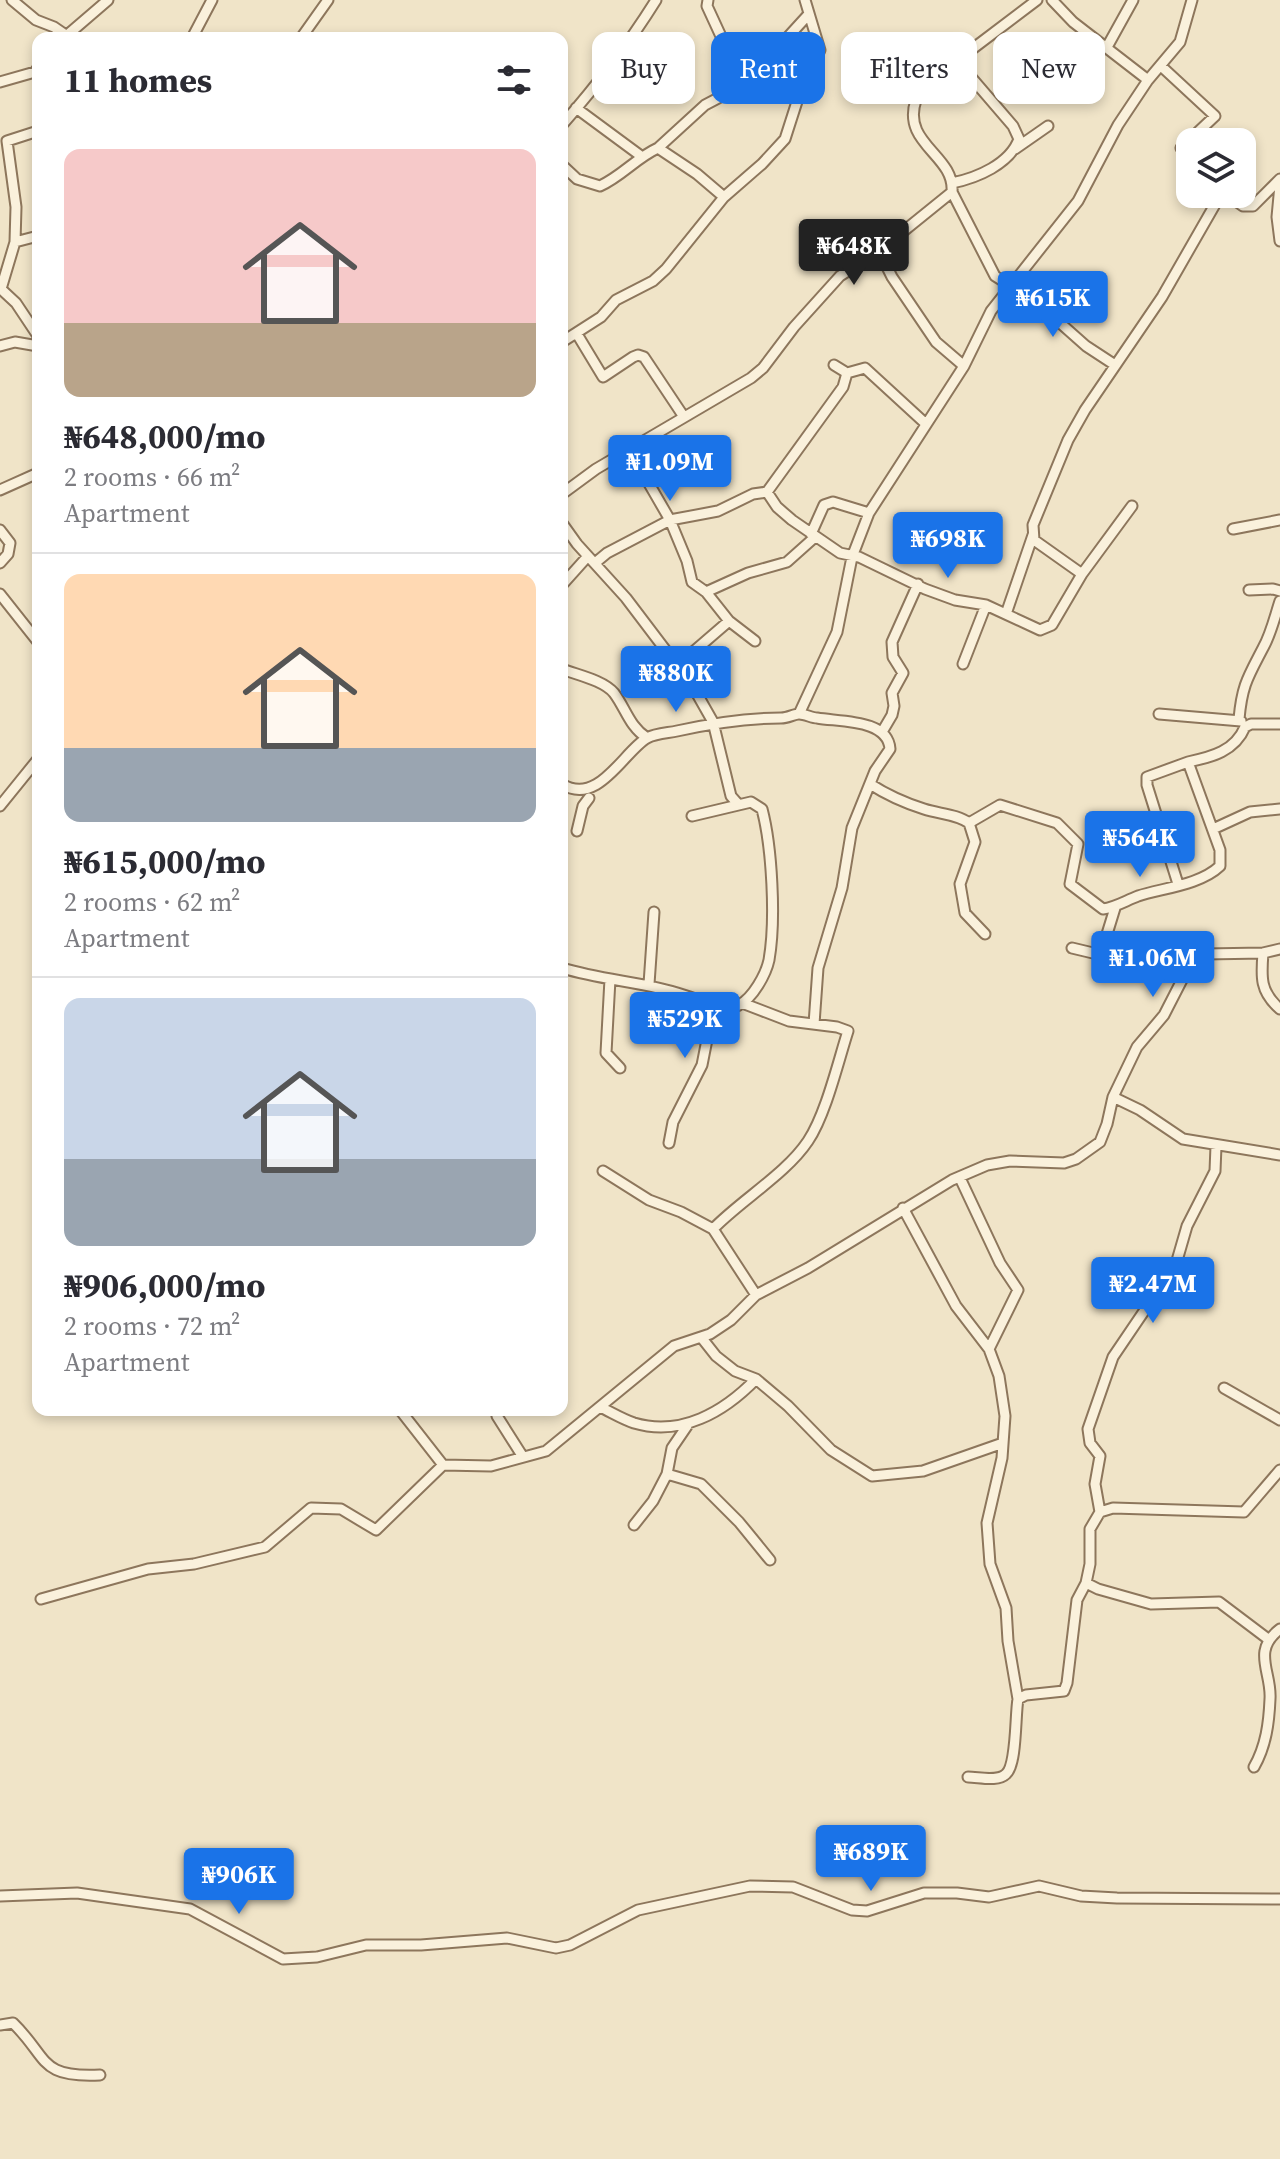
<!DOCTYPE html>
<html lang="en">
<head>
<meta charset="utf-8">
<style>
	body { margin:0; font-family:"Source Serif 4",serif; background:#f7f7f7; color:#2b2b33; height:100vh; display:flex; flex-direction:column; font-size:30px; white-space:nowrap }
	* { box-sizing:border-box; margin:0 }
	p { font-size:26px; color:#7c7c81 }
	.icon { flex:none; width:44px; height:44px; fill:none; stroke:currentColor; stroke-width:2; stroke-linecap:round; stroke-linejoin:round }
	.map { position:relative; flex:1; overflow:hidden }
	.drawer { position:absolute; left:32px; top:32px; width:536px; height:1384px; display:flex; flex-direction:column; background:#fff; border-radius:16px; box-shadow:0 4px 12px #0003 }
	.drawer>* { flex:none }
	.hud { position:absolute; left:592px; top:32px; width:568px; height:72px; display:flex; gap:16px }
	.fabs { position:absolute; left:1176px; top:128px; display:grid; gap:16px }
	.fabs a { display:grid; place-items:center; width:80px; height:80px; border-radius:16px; background:#fff; box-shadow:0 4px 12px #0003; font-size:40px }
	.price { position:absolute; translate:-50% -68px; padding:0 18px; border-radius:8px; background:#1a73e8; color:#fff; font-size:26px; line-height:52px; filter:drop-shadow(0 2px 4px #0008) }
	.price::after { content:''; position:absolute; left:50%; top:48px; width:24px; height:18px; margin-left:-12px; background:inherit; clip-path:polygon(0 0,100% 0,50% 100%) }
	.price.on { background:#222; color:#fff }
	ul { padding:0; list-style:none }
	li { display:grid; align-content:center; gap:16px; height:424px; padding:0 32px }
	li+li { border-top:2px solid #e1e1e2 }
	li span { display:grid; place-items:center; height:248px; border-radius:16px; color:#555 }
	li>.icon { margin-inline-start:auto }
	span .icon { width:144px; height:144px; fill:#fffc; stroke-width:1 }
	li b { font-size:34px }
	h2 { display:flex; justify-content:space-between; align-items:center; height:96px; padding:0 32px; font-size:34px }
	.pill { padding:0 28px; border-radius:16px; background:#fff; box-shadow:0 4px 12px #0003; font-size:28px; line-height:72px }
	.pill.on { background:#1a73e8; color:#fff }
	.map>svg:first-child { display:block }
</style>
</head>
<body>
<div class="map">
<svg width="1280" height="2159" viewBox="0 0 1280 2159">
	<rect width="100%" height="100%" fill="#f0e4c8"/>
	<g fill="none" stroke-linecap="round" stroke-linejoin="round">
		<!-- street casing -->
		<g stroke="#8d765c" stroke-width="13">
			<path id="street" d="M12,0L36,20L54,27L70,38
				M708,0L707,6L725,45L737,44
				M1052,0L1073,22L1148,80
				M65,37L108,0
				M192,38L212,0
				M301,38L328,0
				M1107,47L1133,0
				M1161,66L1215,116L1181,148L1190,161
				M0,82L35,72L38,68
				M576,108L641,156
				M562,125C597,85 628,45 656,0
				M38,131L7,141L16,207L15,242L1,289L16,303L38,336
				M658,148L705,105L745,84L808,15
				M1015,149L1048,126
				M562,165L577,179L600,186C622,176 636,158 658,148L697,174L724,197
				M952,183C977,178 1010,164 1019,139L1013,126L958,62
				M1280,185L1277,217L1280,241
				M1226,194L1243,206H1253L1280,179
				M15,242L38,236
				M879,251L892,277L936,342L964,366
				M1014,282L1086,346L1115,365
				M1011,286L995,276L952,192C955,155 901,144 916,100L971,50L1037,0
				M577,334L603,377L633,357L638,355L644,357L684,417
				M562,342L601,317L616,300L653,281L666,269L724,197L762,164L785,139L802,86L820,50L805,0
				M0,346L15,342L38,346
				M834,365L847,373
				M847,373L865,368L926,424
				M629,449L670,520L687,561L692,582L706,592L729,621L755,641
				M0,490L38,473
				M767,492L777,507L792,520L840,553L859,557L925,589L955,600L986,605L1040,630L1052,625L1082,574L1132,506
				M562,494L596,469L751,378L763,368L794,327L840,276L879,251L952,192
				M562,523L577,544L626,598L692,685L713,722L731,796L738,804
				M1233,529L1280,520
				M0,530L10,543L8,554L0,563
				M811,534L824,505L833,502L869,513
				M595,563L607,553L670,520L718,511L753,494L767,492L843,387L847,373
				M1082,574L1034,540L1033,525L1068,440L1085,410L1162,297L1221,194
				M562,585L588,556
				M1249,590L1273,589L1280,591
				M706,592L748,573L787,562L815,537
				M0,594L38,642
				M1006,614L1033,535
				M963,664L986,605
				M678,665L729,621
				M562,669C577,675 603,680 614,693C626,709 629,726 647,738
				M799,714L837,632L852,557L869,513L964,366L991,311L1078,201L1118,125L1148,80L1180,42L1192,0
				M1159,714L1241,721
				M1239,719C1242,685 1248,677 1263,648C1271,634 1275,616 1280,601
				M882,732L892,715L894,706L892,693L903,673L893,657L892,642L918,584
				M562,784C598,807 624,751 647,738C656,733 668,733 677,731C713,723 745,718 781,718C788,718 794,714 799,714C805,714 812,718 817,718C840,722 888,719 890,749L875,771L852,828L842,888L818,968L814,1024
				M870,784C887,795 905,803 924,809C939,814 957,814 969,823L975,842L960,884L965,913L985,934
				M0,806L38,759
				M969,823L1000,805L1057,823L1078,844L1070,884L1103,909C1116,907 1125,901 1138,896C1163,888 1200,885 1220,866V850L1188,762C1212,757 1235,751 1245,727L1251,724H1280
				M1213,829L1250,812L1280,809
				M577,831L583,806L589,798
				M1178,884L1147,785V777L1188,762
				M1072,948L1093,953L1103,947L1115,908
				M1263,953C1261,977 1260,992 1280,1009
				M562,968C609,982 652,982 698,1000C708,1004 730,1010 739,1005C753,998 766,974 769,960C776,920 772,847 762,809L751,802L692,816
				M610,979L606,1053L620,1068
				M649,984L654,912
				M1113,1097L1140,1110L1183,1139L1280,1155
				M669,1143L673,1122L702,1065L714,1004
				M603,1171L649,1200L681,1212L713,1229L756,1295
				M960,1178L1000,1263L1018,1290L989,1349L999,1376L1005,1416L1002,1458L987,1523L990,1564L1006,1608L1008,1641L1018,1699
				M903,1208L956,1306L989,1349
				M713,1229C741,1200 786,1174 808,1141C826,1114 838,1062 848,1031L837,1027L789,1021L742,1003
				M701,1337L716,1356L735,1371L756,1379L788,1406L831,1450L872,1476L923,1471L1003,1443
				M1224,1388L1280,1420
				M600,1407C611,1412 622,1419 634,1423C681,1437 724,1412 756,1379
				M400,1410L443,1465
				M496,1410L497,1416L523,1457
				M667,1474L701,1484L739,1522L770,1560
				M1100,1512L1095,1484L1100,1456L1090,1443L1088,1429L1113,1357L1176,1264L1187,1226L1215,1171L1216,1146
				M634,1525L653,1501L667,1474L672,1448L687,1426
				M1086,1583L1098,1589L1151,1604L1219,1602L1268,1639
				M41,1599L148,1569L194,1564L265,1547L311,1508L341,1509L376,1530L443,1465L491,1466L546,1451L674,1346L710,1334L731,1320L756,1295L808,1268L952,1180L987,1165L1010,1161L1064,1163L1076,1159L1100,1142L1107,1124L1113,1097L1137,1047L1164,1015L1184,976L1197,960L1205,954L1263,953L1280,949
				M1254,1767C1266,1746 1269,1723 1270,1699C1272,1672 1251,1651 1280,1629
				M968,1777C979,1777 998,1782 1006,1774C1017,1765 1015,1715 1018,1699L1026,1695L1064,1691L1067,1683L1077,1600L1086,1583L1090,1564V1529L1100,1512L1113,1508L1244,1512L1280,1470
				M0,1896L77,1893L190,1909L283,1959L317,1957L366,1945H421L507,1938L556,1948L570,1945L638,1910L750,1886L793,1887L852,1910L867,1911L924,1893H957L989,1897L1039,1886L1081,1896L1117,1898L1280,1899
				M0,2025L13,2023C49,2058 38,2078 100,2075"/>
		</g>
		<!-- street -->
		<use href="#street" stroke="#faf1dc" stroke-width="9"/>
	</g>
</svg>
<div class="fabs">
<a><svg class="icon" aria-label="layers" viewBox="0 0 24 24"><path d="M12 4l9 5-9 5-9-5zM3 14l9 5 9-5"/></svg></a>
</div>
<b class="price on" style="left:854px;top:287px">₦648K</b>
<b class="price" style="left:1053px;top:339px">₦615K</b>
<b class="price" style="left:670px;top:503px">₦1.09M</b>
<b class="price" style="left:948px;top:580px">₦698K</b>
<b class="price" style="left:676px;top:714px">₦880K</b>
<b class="price" style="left:1140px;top:879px">₦564K</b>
<b class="price" style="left:1153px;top:999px">₦1.06M</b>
<b class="price" style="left:685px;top:1060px">₦529K</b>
<b class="price" style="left:1153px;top:1325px">₦2.47M</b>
<b class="price" style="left:871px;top:1893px">₦689K</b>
<b class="price" style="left:239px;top:1916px">₦906K</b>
<div class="hud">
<a class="pill">Buy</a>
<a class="pill on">Rent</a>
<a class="pill">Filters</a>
<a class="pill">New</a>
</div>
<section class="drawer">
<h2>11 homes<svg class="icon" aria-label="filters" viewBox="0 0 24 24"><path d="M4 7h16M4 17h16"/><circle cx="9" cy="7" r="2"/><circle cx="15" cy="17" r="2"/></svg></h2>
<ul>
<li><span style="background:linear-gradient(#f6c9c9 70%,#b9a48a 0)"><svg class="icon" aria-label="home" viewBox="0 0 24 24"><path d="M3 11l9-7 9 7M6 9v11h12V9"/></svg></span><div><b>₦648,000/mo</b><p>2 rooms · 66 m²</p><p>Apartment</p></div></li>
<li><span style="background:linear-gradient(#ffd9b3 70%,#9aa5b1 0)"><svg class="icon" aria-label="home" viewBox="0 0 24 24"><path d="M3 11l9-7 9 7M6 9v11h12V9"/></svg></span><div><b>₦615,000/mo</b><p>2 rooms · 62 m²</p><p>Apartment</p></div></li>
<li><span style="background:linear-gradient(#c9d6e8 65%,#9aa5b1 0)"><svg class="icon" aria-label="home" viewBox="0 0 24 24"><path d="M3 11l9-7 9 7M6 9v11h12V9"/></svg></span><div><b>₦906,000/mo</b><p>2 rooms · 72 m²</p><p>Apartment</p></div></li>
</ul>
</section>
</div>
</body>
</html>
